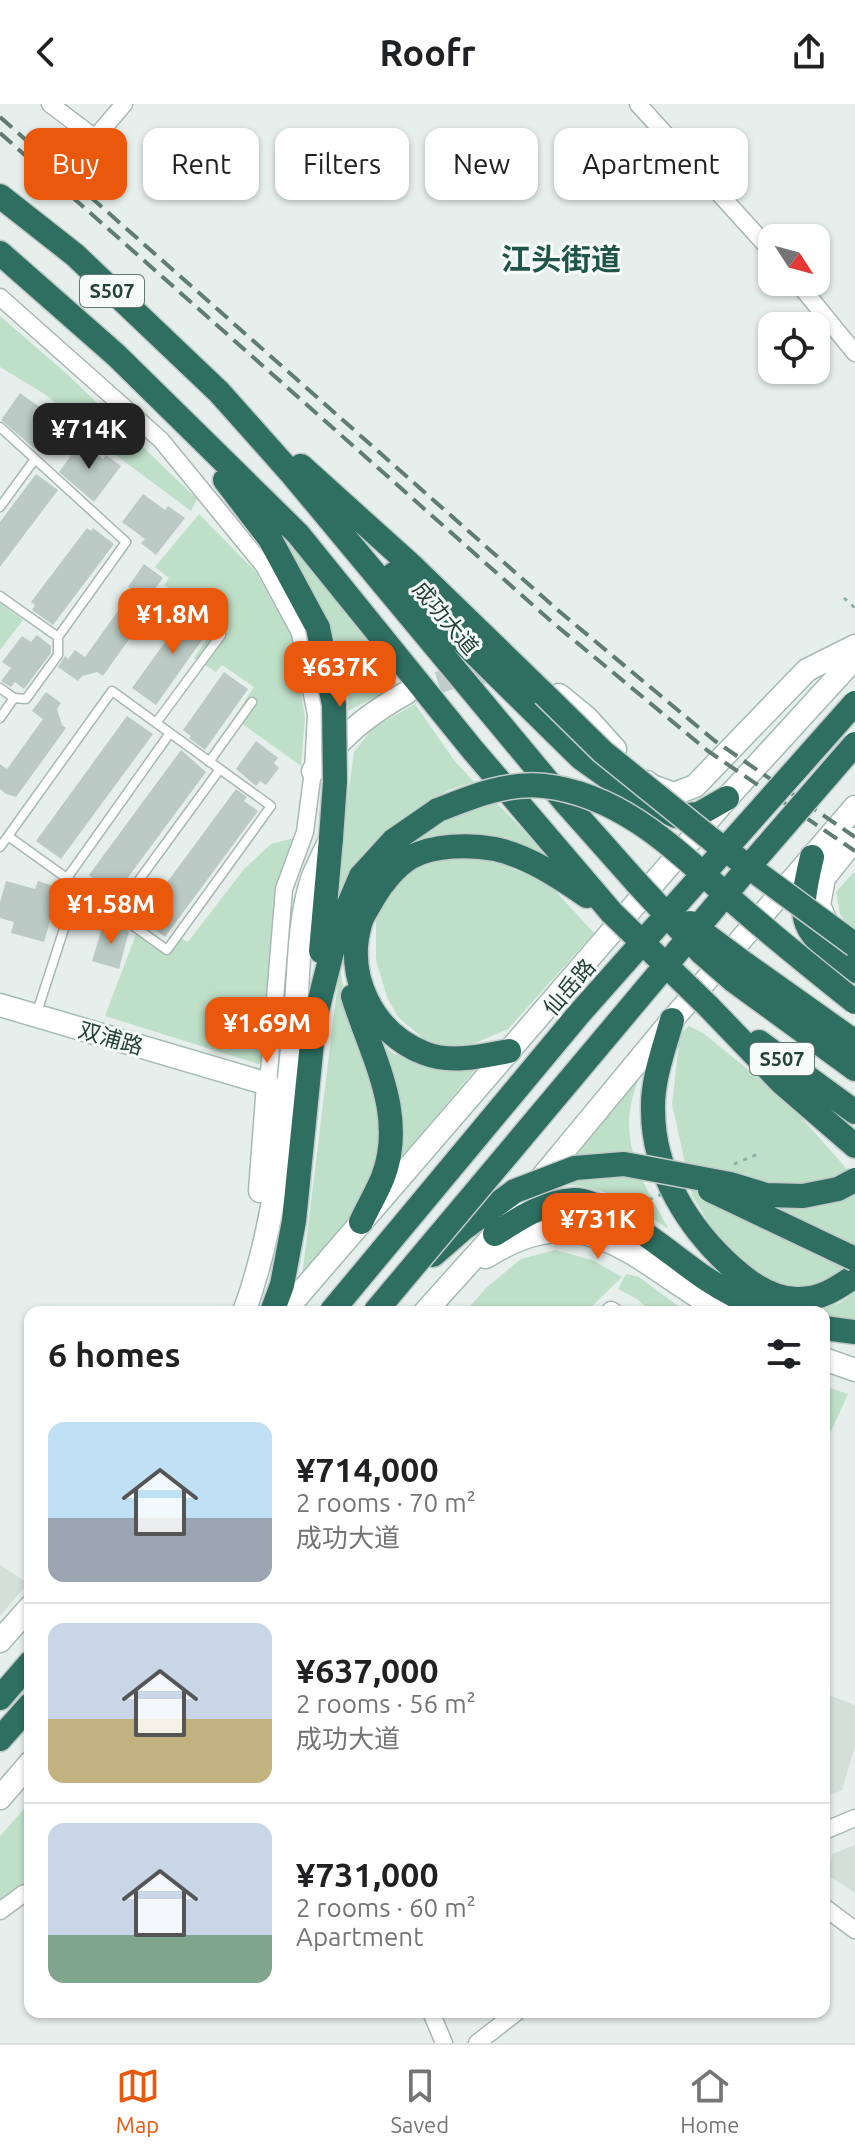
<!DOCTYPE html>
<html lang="en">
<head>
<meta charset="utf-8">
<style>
	body { margin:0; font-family:Ubuntu,"Noto Sans SC",sans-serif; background:#f2f2f2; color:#202124; height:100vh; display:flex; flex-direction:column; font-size:30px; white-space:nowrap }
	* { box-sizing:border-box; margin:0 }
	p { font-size:26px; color:#757577 }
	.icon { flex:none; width:44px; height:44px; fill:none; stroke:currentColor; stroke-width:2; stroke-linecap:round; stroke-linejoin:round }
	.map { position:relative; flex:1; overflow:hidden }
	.details { position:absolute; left:24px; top:1202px; width:806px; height:712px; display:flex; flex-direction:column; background:#fff; border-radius:16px; box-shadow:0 2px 6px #0004 }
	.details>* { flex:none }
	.top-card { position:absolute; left:24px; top:24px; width:808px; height:72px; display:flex; gap:16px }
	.needle { width:52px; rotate:126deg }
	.fabs { position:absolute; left:758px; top:120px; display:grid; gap:16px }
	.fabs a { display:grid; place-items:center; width:72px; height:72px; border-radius:16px; background:#fff; box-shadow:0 2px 6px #0004; font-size:40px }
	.price { position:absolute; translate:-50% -68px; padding:0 18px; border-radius:16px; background:#ea580c; color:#fff; font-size:26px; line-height:52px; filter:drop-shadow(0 2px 4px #0008) }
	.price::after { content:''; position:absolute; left:50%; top:48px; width:24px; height:18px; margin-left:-12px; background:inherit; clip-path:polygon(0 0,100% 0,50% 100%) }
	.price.active { background:#222; color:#fff }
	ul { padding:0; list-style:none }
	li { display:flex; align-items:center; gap:24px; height:200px; padding:0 24px }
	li+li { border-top:2px solid #e0e0e0 }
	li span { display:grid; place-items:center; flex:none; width:224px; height:160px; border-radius:16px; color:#555 }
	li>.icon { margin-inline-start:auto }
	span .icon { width:96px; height:96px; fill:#fffc; stroke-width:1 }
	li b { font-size:34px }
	h2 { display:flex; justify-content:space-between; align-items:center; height:96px; padding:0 24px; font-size:34px }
	.tag { padding:0 28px; border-radius:16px; background:#fff; box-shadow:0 2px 6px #0004; font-size:28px; line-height:72px }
	.tag.active { background:#ea580c; color:#fff }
	header { display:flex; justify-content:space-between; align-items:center; height:104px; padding:0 24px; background:#fff; font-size:36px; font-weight:700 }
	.dock { display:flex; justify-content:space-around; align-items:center; height:112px; border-top:2px solid #e0e0e0; background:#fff; font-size:22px; color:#757577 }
	.dock a { display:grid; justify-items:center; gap:4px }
	.dock .active { color:#ea580c }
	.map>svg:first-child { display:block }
</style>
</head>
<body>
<header><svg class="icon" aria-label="back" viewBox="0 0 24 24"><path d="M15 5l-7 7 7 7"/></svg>Roofr<svg class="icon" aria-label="share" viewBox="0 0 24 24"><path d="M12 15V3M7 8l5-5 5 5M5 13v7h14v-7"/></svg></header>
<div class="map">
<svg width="855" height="1939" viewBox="0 0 855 1939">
	<rect width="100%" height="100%" fill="#e6efeb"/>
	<!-- built -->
	<path fill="#d4dfda" d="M0,1461L28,1479L0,1512Z
		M824,1589L855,1601V1642L842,1686L824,1694Z
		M855,1741V1789L828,1771L832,1750Z"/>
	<!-- green -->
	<path fill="#bfe0c8" d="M0,212L67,270L197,395L191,407L113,349L46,291L0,263Z
		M199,410L256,468L292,534L305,614L301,662L234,614L254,583L222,561L216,568L194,554L220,517L193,497L164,481L169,474L155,463Z
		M279,432L313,462L398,581L348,607C354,552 307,477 279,432Z
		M0,499L23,516L0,546Z
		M415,600L454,656L474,678L448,686L417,706L352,768L332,803L354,648L373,624Z
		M497,699L550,754L505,733L478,732L404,748L401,742C434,718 457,705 497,699Z
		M294,734L281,943L258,960L105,912L138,825L166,843L178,833L188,838L244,765L271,740Z
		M446,751L484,753L549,780L594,829L508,925L468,942L446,943L423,934L398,913L387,893L376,856V817L389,787L418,762Z
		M853,769L855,770V831L840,810L836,788Z
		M340,861L345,896L364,924L394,950L429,962L475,966L302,1172Z
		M689,922L703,929L787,997L852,1071L855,1078V1152L845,1169L819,1182H782L752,1165L715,1129L692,1091L672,1000L680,930Z
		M639,975C614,1032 641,1076 669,1125C624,1098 608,1081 553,1080Z
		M555,1146L592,1156L622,1173L586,1208H465L486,1184L521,1155Z
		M626,1170L639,1173L686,1208H652L637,1195L618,1185Z
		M855,1188V1217L824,1212V1208H805L840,1199Z
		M824,1282L848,1290L824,1343Z
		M30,1698V1779L21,1782L0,1799V1732Z"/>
	<!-- building -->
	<path fill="#bbcac4" d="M20,289L41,304L45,298L62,311L35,345L1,316Z
		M81,338L103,355L106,351L121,362L94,398L59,368Z
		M36,370L58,386L0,463V418Z
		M143,390L165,406L168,402L185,414L156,451L141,439L145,435L122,418Z
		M87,424L91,427L93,424L114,440L53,521L32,506L35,501L31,498Z
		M144,460L163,474L145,498L152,503L103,572L97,568L82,572L78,577L58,563L65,552L68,555L75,546L85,553L133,486L128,483Z
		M191,502L214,519L156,601L132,584Z
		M37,531L51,542V549L24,585L15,578L11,583L1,577L11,564L2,558L22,532L31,538Z
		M224,568L248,585L205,646L189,634L191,632L183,626Z
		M46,588L61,599L57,605L62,621L66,624L16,693L6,690L0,685V660L7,665L43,615L32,607Z
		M127,612L153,630L61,755L36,737Z
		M256,637L278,654L274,659L279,664L266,681L260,677L256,682L236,665Z
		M181,646L206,668L115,791L89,771Z
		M236,685L247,693L244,697L258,707L165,833L140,815Z
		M6,777L35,785L38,777L60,784L44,838L11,829L14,818L0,814V798Z
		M103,820L129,827L119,865L92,857Z"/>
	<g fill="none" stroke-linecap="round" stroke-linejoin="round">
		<!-- secondary-tunnel -->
		<path stroke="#bfccc8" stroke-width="22" stroke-dasharray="22 11" stroke-linecap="butt" d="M407,589L473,567L505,570"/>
		<!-- lane casing -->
		<g stroke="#a8b8b2" stroke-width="11">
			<path id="lane" d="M0,323L126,438L58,533V551L26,595L14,594L0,614
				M0,403L35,355
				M0,492L58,533
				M0,584L14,594
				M156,619L221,531
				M209,658L252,598
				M0,743L8,732L112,587L271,702L167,846L8,732
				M67,774L170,629
				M115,809L220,665
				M36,911L78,782"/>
		</g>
		<!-- street casing -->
		<g stroke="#a8b8b2" stroke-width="19">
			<path id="street" d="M50,0L95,34L124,0
				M638,0L772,148
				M797,178L855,249
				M0,193L161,336L264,462L300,529L316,611L313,667L305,728L284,785L268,980
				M609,1208L611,1206L614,1208
				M824,1727L855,1714
				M824,1803L855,1826
				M0,1807L23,1790L30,1788
				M431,1908L444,1939
				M477,1939L517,1908"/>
		</g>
		<!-- secondary casing -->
		<g stroke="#a4bbb3" stroke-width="25">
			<path id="secondary" d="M559,591L587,614L615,645
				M313,667C345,631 363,613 406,589
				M647,678L652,682L674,690L695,682L807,566L855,542
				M830,827L819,801L824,774L855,735
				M0,901L268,980L260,1087
				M486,1153C589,1087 638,1162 724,1208
				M244,1208C278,1116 285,1012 295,914C299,871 298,817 312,775C316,764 322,753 327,742
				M284,1208L727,694L855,554
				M425,1208L495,1130L672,916L855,703
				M824,1255L855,1266
				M0,1537L30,1503
				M0,1694L30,1659"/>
		</g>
		<!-- highway casing -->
		<g stroke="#c2cac8" stroke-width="27">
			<path id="highway" d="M0,92L75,151L219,288L292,370L565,698L637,779
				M0,149L116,251L298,430L472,645L612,809
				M301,362L413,463L544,590
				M225,376L270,435L318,524
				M394,470L581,654L640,696L676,712L699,710L727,694
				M812,753C796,820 800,826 855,867
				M321,847L331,734
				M745,860L855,938
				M733,876L855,965
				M353,892C371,951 407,1010 383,1073C377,1088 368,1103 361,1118
				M708,902L782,979L855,1042
				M672,916C664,945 652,976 653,1006C653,1069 689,1125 734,1165C752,1181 775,1196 799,1195C822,1195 837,1184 855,1172
				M759,938L855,1008
				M509,947C482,952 451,960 424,949C373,929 345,873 360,820C362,811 370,801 374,793C382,779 397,761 411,753C434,741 470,740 495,745C528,752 559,773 587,792
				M495,1130C520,1114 543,1098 574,1096C607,1095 675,1154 705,1174C726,1188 748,1199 771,1208
				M433,1151L464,1124L515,1087
				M272,1208L282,1181L294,1117L314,919L337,828L361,772L393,737L438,706
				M824,1224L855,1228
				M0,1594L30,1559
				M0,1635L30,1601"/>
		</g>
		<!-- path -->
		<path stroke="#86b3a5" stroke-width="3" stroke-dasharray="4 6" stroke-linecap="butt" d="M844,494L855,504
			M734,1060L758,1050"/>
		<!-- lane -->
		<use href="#lane" stroke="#fff" stroke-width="8"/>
		<!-- street -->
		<use href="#street" stroke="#fff" stroke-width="16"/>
		<!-- secondary -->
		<use href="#secondary" stroke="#fff" stroke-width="22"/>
		<!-- highway -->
		<use href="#highway" stroke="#2f6f62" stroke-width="24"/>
		<!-- rail -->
		<path stroke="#5f7d75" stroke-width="4" stroke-dasharray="16 8" stroke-linecap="butt" d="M0,13L560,508L715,637L855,733
			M0,29L552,518L708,647L855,747"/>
		<!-- highway-bridge casing -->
		<g stroke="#c2cac8" stroke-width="27" stroke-linecap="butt">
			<path id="highway-bridge" d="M318,524L334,601L335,678L331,734
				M544,590L603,648L712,736L855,841
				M438,706C471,693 506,678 544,682C626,691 683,753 742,805C779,837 817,868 855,898
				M637,779L702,849L733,876
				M612,809L708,902
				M690,819L745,860
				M710,1086L855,1155
				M515,1087L575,1064L624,1060L730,1080L766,1091L803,1092L838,1085L855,1076
				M331,1208L578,911L855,599
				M375,1208L745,767L855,640"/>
		</g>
		<!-- path-bridge -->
		<path stroke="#86b3a5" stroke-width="3" stroke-dasharray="4 6" stroke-linecap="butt" d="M630,1130L646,1097L667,1088"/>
		<!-- highway-bridge -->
		<use href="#highway-bridge" stroke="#2f6f62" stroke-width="24"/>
	</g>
	<g text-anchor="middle" stroke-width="6" stroke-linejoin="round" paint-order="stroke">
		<!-- shield labels -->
		<g fill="#f7fbf9" stroke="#637a73" stroke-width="2">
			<rect x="80" y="171" width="64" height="32" rx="6"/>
			<rect x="750" y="939" width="64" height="32" rx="6"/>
		</g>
		<g font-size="20" font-weight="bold" fill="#24423a">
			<text x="112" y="194">S507</text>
			<text x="782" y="962">S507</text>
		</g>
		<!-- street labels -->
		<g font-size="22" fill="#24423a" stroke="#f7fbf9">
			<text transform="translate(446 514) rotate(50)" y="8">成功大道</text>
			<text transform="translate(569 883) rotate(-49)" y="8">仙岳路</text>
			<text transform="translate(111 934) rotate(16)" y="8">双浦路</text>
		</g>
		<!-- district labels -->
		<g font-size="30" font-weight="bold" fill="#1f5548" stroke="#f7fbf9">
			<text x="561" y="166">江头街道</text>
		</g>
	</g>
</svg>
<div class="fabs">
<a><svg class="needle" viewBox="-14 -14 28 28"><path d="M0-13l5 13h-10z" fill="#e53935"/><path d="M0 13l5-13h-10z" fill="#757577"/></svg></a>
<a><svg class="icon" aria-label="locate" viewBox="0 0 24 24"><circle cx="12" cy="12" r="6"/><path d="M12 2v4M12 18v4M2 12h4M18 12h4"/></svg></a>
</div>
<b class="price active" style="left:89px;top:367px">¥714K</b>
<b class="price" style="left:173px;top:552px">¥1.8M</b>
<b class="price" style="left:340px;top:605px">¥637K</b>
<b class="price" style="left:111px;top:842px">¥1.58M</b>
<b class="price" style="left:267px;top:961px">¥1.69M</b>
<b class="price" style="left:598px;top:1157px">¥731K</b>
<div class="top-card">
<a class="tag active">Buy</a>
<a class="tag">Rent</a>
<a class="tag">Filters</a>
<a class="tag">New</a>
<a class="tag">Apartment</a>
</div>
<section class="details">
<h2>6 homes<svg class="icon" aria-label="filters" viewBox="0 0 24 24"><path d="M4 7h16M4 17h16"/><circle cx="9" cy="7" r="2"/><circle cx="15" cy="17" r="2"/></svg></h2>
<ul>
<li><span style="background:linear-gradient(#bfe0f5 60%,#9aa5b1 0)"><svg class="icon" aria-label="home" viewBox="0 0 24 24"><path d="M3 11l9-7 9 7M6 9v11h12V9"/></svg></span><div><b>¥714,000</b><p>2 rooms · 70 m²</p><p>成功大道</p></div></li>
<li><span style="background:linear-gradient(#c9d6e8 60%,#c2b280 0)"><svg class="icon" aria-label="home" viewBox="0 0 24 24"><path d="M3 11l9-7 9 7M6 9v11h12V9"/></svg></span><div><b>¥637,000</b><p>2 rooms · 56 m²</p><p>成功大道</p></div></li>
<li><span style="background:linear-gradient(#c9d6e8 70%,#7fa58c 0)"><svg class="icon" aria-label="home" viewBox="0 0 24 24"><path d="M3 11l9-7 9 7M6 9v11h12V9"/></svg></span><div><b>¥731,000</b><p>2 rooms · 60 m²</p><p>Apartment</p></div></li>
</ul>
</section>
</div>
<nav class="dock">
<a class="active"><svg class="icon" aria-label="map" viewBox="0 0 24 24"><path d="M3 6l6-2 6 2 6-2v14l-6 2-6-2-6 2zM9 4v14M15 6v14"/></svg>Map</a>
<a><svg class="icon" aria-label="saved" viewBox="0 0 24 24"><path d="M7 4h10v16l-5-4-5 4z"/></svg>Saved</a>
<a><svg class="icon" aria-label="home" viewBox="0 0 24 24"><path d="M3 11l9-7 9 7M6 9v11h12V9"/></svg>Home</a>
</nav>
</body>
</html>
